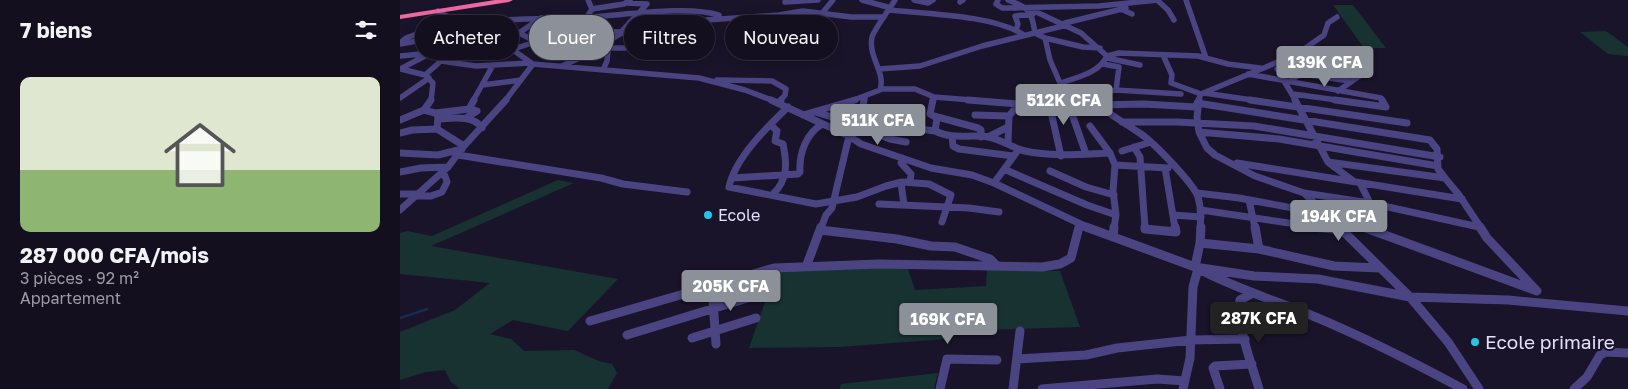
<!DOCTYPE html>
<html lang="fr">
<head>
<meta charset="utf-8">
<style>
	body { margin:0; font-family:"Golos Text",sans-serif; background:#201d2c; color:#f1f3f6; height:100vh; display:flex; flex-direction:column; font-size:19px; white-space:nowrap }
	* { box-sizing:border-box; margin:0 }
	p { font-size:16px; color:#9d9ca4 }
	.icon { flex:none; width:28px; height:28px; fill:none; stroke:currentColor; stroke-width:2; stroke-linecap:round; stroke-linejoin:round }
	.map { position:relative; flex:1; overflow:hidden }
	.sheet { display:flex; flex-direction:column; background:#130f1f; width:400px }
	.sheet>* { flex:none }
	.hud { position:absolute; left:15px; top:15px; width:475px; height:45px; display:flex; gap:10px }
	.price { position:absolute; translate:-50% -42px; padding:0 11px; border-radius:5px; background:#8c9099; color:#fff; font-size:16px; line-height:32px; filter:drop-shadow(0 1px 2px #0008) }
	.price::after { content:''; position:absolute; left:50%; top:30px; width:15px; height:11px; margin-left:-8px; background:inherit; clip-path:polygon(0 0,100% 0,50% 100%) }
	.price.on { background:#222; color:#fff }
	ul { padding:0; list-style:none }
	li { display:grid; align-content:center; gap:10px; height:265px; padding:0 20px }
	li span { display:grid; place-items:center; height:155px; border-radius:10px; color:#555 }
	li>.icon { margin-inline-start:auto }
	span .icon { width:90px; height:90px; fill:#fffc; stroke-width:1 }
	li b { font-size:21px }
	h2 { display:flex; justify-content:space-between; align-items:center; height:60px; padding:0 20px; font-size:21px }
	.pill { padding:0 18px; border-radius:22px; background:#130f1f; box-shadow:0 2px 12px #0003,0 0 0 1px #322f3d; font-size:18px; line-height:45px }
	.pill.on { background:#8c9099; color:#fff }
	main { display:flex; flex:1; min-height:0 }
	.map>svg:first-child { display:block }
</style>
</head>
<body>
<main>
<section class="sheet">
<h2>7 biens<svg class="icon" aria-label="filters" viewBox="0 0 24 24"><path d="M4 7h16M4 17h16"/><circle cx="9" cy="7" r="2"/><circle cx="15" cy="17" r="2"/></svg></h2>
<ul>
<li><span style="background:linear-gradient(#dfe7d0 60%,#8fb573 0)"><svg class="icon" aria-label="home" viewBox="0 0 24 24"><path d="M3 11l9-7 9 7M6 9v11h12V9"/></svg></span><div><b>287 000 CFA/mois</b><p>3 pièces · 92 m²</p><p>Appartement</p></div></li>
</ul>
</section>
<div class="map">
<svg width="1228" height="389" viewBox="0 0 1228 389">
	<rect width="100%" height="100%" fill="#191429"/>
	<!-- green -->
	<path fill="#183232" d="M933,5H953L986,48H964Z
		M1206,31L1228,47V56L1208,54L1180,32Z
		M158,180L174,183L31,246L218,279L168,331L113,320L90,334L111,339L124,351L174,350L199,361L212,364L217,373L208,389H60L51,382L45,370L26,372L0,380V332L55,310L90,283L0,274V233L7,231L32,236Z
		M507,266L515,290L586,286L587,269L660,271L680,327L548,331L546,339L439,347L349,348L376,270Z
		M538,373L534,389H440L441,384Z"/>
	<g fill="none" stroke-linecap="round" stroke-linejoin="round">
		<!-- stream -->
		<path stroke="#182a4e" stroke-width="2.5" d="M0,318L27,309"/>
		<!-- minor-far2 -->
		<path stroke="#4a4482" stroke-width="5.5" d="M462,0L491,8
			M514,0L528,3L533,0
			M598,0L596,4L602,8L699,6L758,0
			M608,0C630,9 631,9 635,33L645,38L650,60L663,90L683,95L691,101
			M757,0L768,10L774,20
			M786,0L806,58
			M385,2L418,0
			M560,2L563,0
			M227,3L247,4L221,32L244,46
			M192,9L224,4L230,0
			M630,9L681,33L707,56
			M721,9L732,14
			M490,10C527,14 593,15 624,35
			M38,11C58,25 80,28 98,40C110,47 121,56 133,64L299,78L345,90L374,101
			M423,12L433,0
			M230,22L306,20L379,15L403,11L451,17H484
			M665,23L726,8
			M65,26C106,16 148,20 190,17C224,15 289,5 319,15L317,19
			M616,30L618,24L615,16L633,14
			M180,31L221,32
			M222,33L256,28L275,29
			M645,38L683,47L700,48
			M163,39L204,48H236L249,44L263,34L294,20
			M137,42L119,33L141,18
			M0,43L6,38L28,30H36L52,21
			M0,44L23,40L36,30
			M197,48L222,33
			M110,50L129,44L176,35L192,9L188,0
			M763,55L772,75L771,83L801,94
			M0,56L104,46
			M707,58L740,65
			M41,61L76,66L130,63
			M703,64L719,67L716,90
			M93,65L82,85L121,80
			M162,66L199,49
			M0,69L25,56
			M1,69L25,75L33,83L31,101
			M479,69L520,66L582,46L667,25
			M877,69L900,75
			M203,70L207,61L208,51
			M848,74L981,98L983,101
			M902,74L950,81
			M25,75L41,61L70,28
			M317,80L372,81L386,89L385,95L380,101
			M884,81L896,101
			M889,82L903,72L894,55
			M661,83C678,77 699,73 707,56L719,53L798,56L828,64L860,68
			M481,89H515L534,97L532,101
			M664,91L668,101
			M938,91L968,70
			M804,93L859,101
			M893,94L944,101
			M681,95L716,90L781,94
			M534,97L584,101
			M0,98L29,78
			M73,101L82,85
			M105,101L133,64
			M451,101L480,90C486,72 468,58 472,37C474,30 490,8 495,0
			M464,101L465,97
			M650,101L654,95L663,91
			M798,101L801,94L897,54L924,35L928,23L937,17"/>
		<!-- minor-far1 -->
		<path stroke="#4a4482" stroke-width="7" d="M31,100L24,110L35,113L38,116L37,129
			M371,100L449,136L461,144L531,168L572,175L594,183L689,228
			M533,100L530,114L537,118L535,131C553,140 570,134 588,137C601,139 612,148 625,151C653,157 682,154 710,153
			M568,100L619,104L649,103L651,100
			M667,100L686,154
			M690,100C707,112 724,123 741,134C754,143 794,184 798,197C801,207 801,218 800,228
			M799,100L797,117L799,132L807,148L815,155L855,176L904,193L940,228
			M850,100L1007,123
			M895,100L928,162L1045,178L1059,195L1081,228
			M935,100L986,107L982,100
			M379,103L381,100
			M649,103L661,156
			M797,103L1030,140L1037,149L1038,169L1045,178
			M697,105L744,104L796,107
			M388,107C367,127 335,158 329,187L416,204L457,197L486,186L502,182L529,184L551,195L542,222
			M415,112L439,119L535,131
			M35,113L69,109L74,100
			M403,115L455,100
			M575,115L609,116
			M534,116L578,128L581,130V137
			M66,118L77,111L69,109
			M39,119C53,118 74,115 82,128
			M0,120L24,110
			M722,122H777L854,126L1040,157
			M371,125L377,131L375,141L383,144C387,163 388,180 373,194
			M455,126L490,139L506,142
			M690,126L710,153L715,165L713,191L716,215L714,228
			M799,132L879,139L1038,166
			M0,133L12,130L37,129L64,146L48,167L0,210
			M552,136L553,146L559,149L613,156
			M588,137L608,127
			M608,143L609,116L619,104
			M64,146L106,100
			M734,147L740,157L745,228
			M722,151L751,142
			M0,153L38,155L62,149
			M58,155L201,178L223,184L287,192
			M502,158L501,163L511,174L510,181
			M837,163L1062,199
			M929,163L952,180
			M715,165L768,168
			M765,168L775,228
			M606,170L687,205L716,215
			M650,171L686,187L714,195
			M0,172L21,168L48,167
			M332,178L398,174L400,172C399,153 406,134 422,124
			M501,183L504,205
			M594,183L616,153
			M960,183L970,203
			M797,193L839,198L925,214L967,228
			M904,193L970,203L1079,227
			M0,194H17
			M15,196H31L42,192L47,182L45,176L41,174
			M849,200L855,228
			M479,204L569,208L599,212
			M801,210L923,228
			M773,215L801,217
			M421,228L426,215L432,208L449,136L460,120L464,100
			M679,228L680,225"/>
		<!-- minor -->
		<path stroke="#4a4482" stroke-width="9" d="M686,227L795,267L854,276L918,279L1010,297L1108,300L1228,311
			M745,227V229L776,232L775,227
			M855,227L859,249L934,266L979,268
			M913,227L942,230
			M939,227L1010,297L1048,342L1079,389
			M963,227L1137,291L1087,238L1080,227
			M420,230L497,239L531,246L555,247L590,259L597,266
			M713,237L714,227
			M800,243L859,249
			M406,267L421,227
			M795,267L800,243L801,227
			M797,268C834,288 874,300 913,316C966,338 1013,362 1063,389
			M312,286L316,344
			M851,294L840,300C836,326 852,364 859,389
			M190,321L374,268L479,264L642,267L660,264L671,258L679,227
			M227,335L354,296L363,288L371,269
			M292,338L356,318
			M617,359L686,355L717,348L791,340L845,339
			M540,389L547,359L597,360
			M613,389L620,331
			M642,389L757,379L785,381
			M783,389L790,358L793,287L798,269
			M820,389L813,368L815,366L852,364
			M1174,389L1187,377L1200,355L1206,352L1228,353"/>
		<!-- highway -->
		<path fill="#ee68a1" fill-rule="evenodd" d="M95,0H113L109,2L0,19V15Z"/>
	</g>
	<!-- markers -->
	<g fill="#21c7e5" stroke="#191429" stroke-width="2">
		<circle cx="308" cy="215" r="5"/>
		<circle cx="1075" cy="342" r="5"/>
	</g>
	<g text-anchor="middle" stroke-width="4" stroke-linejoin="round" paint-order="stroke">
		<!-- poi labels -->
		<g font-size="16" fill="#e4dffb" stroke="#191429" text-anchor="start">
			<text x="318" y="221">Ecole</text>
		</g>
		<!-- near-poi labels -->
		<g font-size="19" fill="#e4dffb" stroke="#191429" text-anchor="start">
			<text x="1085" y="349">Ecole primaire</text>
		</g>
	</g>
</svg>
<b class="price" style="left:925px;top:88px">139K CFA</b>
<b class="price" style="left:664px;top:126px">512K CFA</b>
<b class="price" style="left:478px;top:146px">511K CFA</b>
<b class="price" style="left:939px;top:242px">194K CFA</b>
<b class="price" style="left:331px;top:312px">205K CFA</b>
<b class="price on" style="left:859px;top:344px">287K CFA</b>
<b class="price" style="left:548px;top:345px">169K CFA</b>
<div class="hud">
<a class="pill">Acheter</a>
<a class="pill on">Louer</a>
<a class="pill">Filtres</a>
<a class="pill">Nouveau</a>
</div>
</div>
</main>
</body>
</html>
